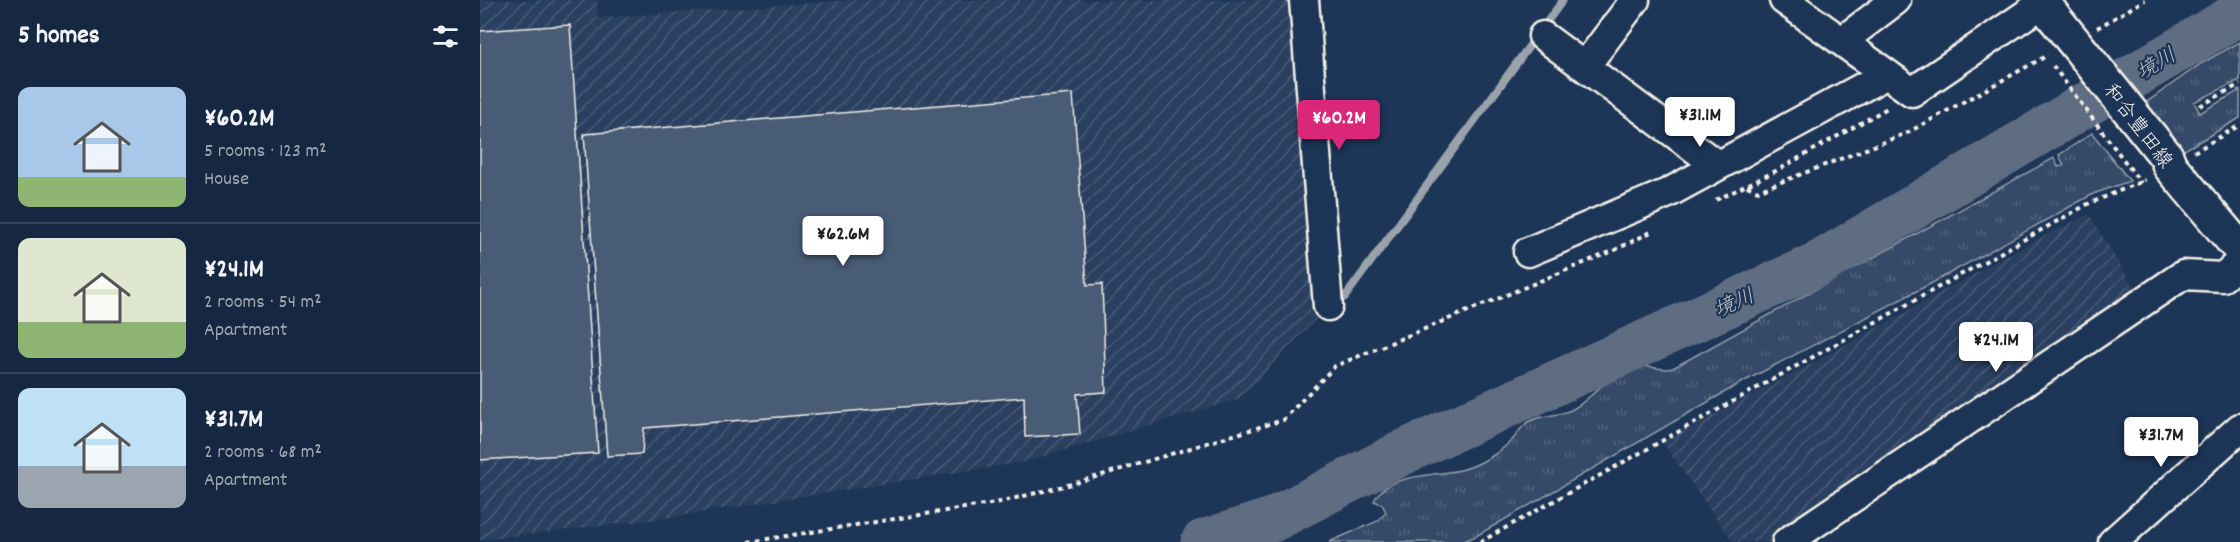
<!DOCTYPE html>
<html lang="en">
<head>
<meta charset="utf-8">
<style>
	body { margin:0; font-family:Dekko,"Klee One",sans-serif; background:#1f3048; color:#f1f3f6; height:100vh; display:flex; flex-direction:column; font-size:22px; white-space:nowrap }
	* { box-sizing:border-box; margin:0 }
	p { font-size:20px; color:#9ea6b1 }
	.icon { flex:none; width:33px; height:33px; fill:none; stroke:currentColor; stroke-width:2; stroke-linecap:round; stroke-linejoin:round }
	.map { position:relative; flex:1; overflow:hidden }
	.drawer { display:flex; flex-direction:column; background:#162841; width:480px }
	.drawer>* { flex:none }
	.price { position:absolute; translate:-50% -51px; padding:0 14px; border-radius:6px; background:#fff; color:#222; font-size:20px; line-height:39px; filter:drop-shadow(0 2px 3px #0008) }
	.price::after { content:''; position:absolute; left:50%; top:36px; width:18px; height:14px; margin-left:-9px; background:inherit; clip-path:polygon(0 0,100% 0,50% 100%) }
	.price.selected { background:#db2777; color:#fff }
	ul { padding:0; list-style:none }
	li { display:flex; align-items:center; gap:18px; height:150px; padding:0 18px }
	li+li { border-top:2px solid #35445a }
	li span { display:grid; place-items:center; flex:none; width:168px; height:120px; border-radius:12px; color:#555 }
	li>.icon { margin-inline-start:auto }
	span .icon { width:72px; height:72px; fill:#fffc; stroke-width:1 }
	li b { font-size:26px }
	h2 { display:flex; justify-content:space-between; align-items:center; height:72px; padding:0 18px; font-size:26px }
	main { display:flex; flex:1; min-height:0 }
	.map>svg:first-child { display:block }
</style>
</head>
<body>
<main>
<section class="drawer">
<h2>5 homes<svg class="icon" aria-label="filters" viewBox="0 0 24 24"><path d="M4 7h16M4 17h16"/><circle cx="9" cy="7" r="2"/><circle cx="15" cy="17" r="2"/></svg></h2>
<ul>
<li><span style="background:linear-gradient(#a9c7e8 75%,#8fb573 0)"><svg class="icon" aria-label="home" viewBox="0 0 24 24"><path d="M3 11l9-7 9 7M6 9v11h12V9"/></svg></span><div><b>¥60.2M</b><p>5 rooms · 123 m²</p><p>House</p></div></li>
<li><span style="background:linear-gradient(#dfe7d0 70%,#8fb573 0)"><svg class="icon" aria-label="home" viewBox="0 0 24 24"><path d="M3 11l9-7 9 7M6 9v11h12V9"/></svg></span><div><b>¥24.1M</b><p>2 rooms · 54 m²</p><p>Apartment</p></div></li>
<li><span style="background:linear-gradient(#bfe0f5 65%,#9aa5b1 0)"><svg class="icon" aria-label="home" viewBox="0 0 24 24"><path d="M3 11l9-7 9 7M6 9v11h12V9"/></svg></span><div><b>¥31.7M</b><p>2 rooms · 68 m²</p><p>Apartment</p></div></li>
</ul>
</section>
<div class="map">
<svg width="1760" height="542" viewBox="0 0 1760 542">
	<defs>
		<pattern id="industrial-furrows" width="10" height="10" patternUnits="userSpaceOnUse" patternTransform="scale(1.5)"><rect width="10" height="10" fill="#2a4060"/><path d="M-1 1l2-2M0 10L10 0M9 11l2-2" fill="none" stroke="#4a5c77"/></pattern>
		<pattern id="grass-tufts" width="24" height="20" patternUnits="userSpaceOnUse" patternTransform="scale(1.5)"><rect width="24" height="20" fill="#354a67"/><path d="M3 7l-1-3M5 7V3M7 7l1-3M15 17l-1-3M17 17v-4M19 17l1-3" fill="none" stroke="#53657d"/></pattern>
	</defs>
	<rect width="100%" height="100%" fill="#1d3557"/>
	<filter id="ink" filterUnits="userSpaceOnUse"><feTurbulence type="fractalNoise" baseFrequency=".0167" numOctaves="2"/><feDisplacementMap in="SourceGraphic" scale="12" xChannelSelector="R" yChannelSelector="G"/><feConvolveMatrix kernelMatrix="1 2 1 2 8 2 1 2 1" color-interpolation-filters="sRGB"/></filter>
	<g filter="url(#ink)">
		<!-- industrial -->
		<path fill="url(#industrial-furrows)" d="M0,0H117L118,18L372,0H818L836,319L759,399L544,462L180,519L0,540Z
			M1609,214L1659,296L1291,542H1253L1182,442L1333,363L1552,242Z"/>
		<!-- grass -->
		<path fill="url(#grass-tufts)" stroke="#949ea8" stroke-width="1.5" d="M1760,42V80L1714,102L1720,113L1760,90V118L1701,152L1664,104L1722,63Z
			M1612,133L1650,181L1613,194L1452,283L1259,384L996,536L982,542H849L898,521L906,512L902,504L894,501C907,472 957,477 984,469C1002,464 1022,451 1034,438C1039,432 1043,424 1050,421C1064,414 1078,417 1093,409C1114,397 1130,372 1153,367C1166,363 1179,372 1193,368L1574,158L1578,167L1584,165L1579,155Z"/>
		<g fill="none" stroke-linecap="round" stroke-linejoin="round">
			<!-- stream -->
			<path stroke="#9aa2ab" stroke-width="8" d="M865,297L1083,0"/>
			<!-- river -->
			<path stroke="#5e6d82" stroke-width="45" d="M723,542L792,520L926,451L1338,264L1760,13"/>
		</g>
		<!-- building -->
		<path fill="#485b74" stroke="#f4f1e8" stroke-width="1.5" d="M90,25L118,453L0,460V31Z
			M593,94L607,285L622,284L626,392L597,394L600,434L545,437L544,397L164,428L162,454L127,456L104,134Z"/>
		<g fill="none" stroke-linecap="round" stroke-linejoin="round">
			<!-- street casing -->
			<g stroke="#f4f1e8" stroke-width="33">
				<path id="street" d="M824,0L848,306
					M1304,0L1432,92L1563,3
					M1063,36L1237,165
					M1362,41L1416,0
					M1106,65L1155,0
					M1048,252L1188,193L1407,74
					M1307,542L1703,275L1743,277L1760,262
					M1633,542L1760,428"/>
			</g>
			<!-- secondary casing -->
			<g stroke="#f4f1e8" stroke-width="38">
				<path id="secondary" d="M1561,0L1574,17
					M1686,156L1690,166L1760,249"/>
			</g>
			<!-- path -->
			<path stroke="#f4f1e8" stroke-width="4" stroke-dasharray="4.5 4.5" stroke-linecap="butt" d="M1617,28L1665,0
				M1720,106L1760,84
				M1714,152L1760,125
				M1267,186L1278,191L1427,133L1568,55
				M1236,200L1298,170L1409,107
				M268,542L516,503L592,484L803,420L855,366L1135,250L1173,231
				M1000,542L1608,204L1665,180"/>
			<!-- street -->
			<use href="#street" stroke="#1d3557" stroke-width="28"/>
			<!-- secondary -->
			<use href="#secondary" stroke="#1d3557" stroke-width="33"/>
			<!-- secondary-bridge casing -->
			<g stroke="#f4f1e8" stroke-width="38" stroke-linecap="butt">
				<path id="secondary-bridge" d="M1574,17L1686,156"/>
			</g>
			<!-- path-bridge -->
			<path stroke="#f4f1e8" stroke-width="4" stroke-dasharray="4.5 4.5" stroke-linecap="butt" d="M1573,66L1661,183"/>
			<!-- secondary-bridge -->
			<use href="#secondary-bridge" stroke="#1d3557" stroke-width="33"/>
		</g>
	</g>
	<g text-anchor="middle" stroke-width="4.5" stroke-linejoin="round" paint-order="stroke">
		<!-- street labels -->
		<g font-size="20" fill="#f4f1e8" stroke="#1d3557">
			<text transform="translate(1659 125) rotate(53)" y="7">和合豊田線</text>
		</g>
		<!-- water labels -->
		<g font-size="21" font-style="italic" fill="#c0c3c4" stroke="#1d3557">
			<text transform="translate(1676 63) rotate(-31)" y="7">境川</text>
			<text transform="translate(1254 302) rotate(-24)" y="7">境川</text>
		</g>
	</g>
</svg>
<b class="price" style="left:1220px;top:148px">¥31.1M</b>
<b class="price selected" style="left:859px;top:151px">¥60.2M</b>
<b class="price" style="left:363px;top:267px">¥62.6M</b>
<b class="price" style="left:1516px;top:373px">¥24.1M</b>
<b class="price" style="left:1681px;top:468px">¥31.7M</b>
</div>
</main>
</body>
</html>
